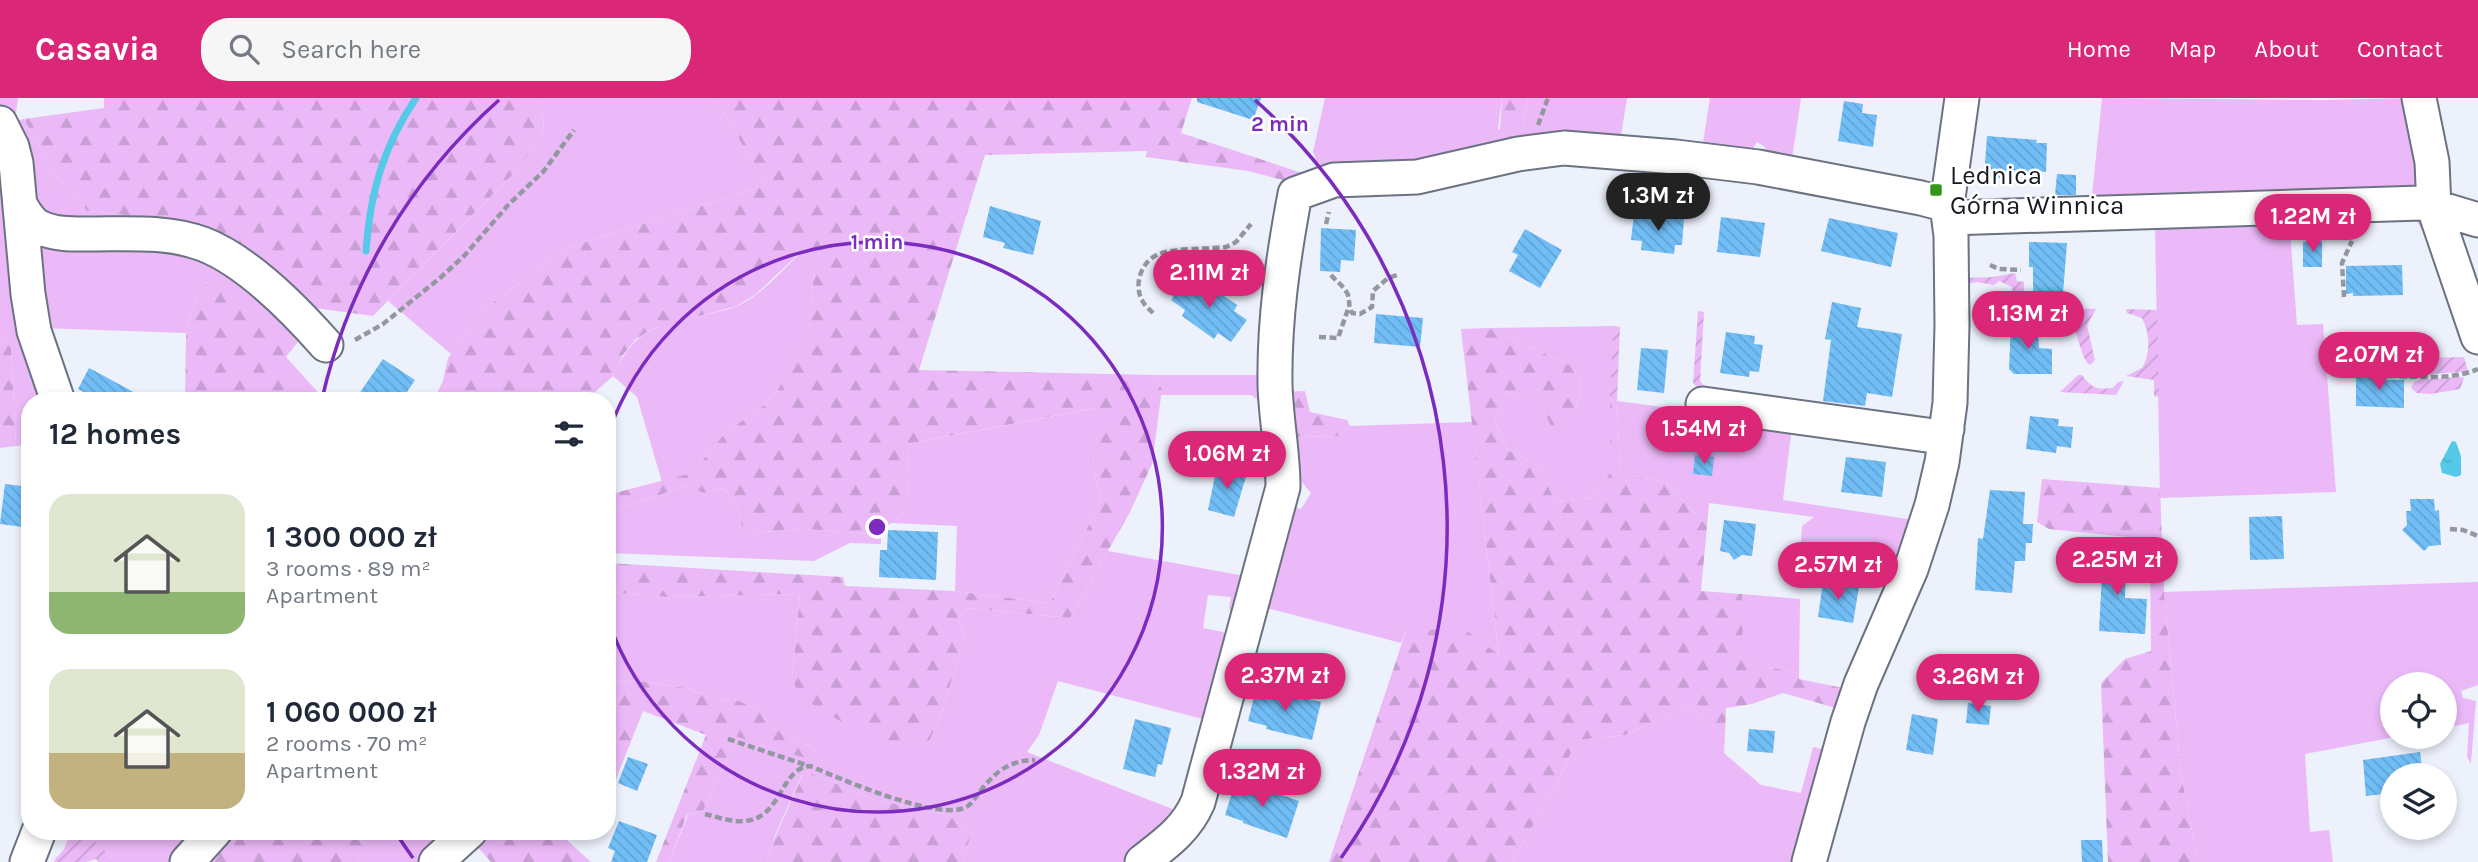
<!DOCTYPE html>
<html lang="en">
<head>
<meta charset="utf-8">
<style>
	body { margin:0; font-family:Karla,sans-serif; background:#f6f6f7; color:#1f2937; height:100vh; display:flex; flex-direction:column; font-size:26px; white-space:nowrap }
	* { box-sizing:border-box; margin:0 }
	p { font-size:23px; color:#747a83 }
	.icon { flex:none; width:38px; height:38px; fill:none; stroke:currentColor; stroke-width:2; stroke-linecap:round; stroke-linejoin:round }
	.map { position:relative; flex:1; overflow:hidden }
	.panel { position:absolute; left:21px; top:294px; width:595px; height:448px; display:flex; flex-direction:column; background:#fff; border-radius:28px; box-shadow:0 4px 10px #0003 }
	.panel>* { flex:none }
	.buttons { position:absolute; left:2380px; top:574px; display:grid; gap:14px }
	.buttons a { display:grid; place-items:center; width:77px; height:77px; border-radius:50%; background:#fff; box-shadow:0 4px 10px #0003; font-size:35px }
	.price { position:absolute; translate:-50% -60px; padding:0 16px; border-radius:24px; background:#db2777; color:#fff; font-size:23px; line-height:46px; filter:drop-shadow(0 2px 4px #0008) }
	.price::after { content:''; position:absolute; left:50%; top:42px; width:21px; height:16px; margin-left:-10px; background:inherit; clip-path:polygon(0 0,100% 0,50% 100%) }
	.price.selected { background:#222; color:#fff }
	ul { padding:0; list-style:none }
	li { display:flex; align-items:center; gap:21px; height:175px; padding:0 28px }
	li span { display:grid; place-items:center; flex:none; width:196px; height:140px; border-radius:21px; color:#555 }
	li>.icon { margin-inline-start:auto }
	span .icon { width:84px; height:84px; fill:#fffc; stroke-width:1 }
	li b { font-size:30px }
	h2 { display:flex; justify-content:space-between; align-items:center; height:84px; padding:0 28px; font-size:30px }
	header { display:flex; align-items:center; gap:42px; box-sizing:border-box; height:98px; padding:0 35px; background:#db2777; color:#fff }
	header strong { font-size:33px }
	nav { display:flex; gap:38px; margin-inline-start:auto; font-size:24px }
	.search { width:490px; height:63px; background:#f6f6f7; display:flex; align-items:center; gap:18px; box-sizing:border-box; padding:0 24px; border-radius:28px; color:#747a83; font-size:26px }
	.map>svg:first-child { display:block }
</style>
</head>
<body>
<header>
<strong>Casavia</strong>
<div class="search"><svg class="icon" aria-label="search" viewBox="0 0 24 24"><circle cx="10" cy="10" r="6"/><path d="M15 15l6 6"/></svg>Search here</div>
<nav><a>Home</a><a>Map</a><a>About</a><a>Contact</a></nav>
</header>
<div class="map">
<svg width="2478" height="764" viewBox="0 0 2478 764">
	<defs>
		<pattern id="forest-firs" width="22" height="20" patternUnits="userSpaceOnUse" patternTransform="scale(1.75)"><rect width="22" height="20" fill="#ebb9f8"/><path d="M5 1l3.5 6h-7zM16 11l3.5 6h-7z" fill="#c99ed4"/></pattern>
		<pattern id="garden-furrows" width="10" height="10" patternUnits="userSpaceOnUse" patternTransform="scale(1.75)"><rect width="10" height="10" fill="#ebb9f8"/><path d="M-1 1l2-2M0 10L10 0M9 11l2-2" fill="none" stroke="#c99ed4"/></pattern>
		<pattern id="water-ripples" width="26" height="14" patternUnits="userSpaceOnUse" patternTransform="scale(1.75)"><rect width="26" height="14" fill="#54cae8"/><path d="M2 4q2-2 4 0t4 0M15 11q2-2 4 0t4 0" fill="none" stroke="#48adc7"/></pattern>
		<pattern id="building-back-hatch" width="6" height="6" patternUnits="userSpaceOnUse" patternTransform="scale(1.75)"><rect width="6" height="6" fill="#71bef7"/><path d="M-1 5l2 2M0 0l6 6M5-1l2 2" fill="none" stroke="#61a3d3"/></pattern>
	</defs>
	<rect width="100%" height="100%" fill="#edf1fc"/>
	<!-- green -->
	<path fill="#ebb9f8" d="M0,0H18L15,23L24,21L54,75L87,113L136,118L213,131L315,210L303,211L229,153L40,120L17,43L0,6Z
		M541,0H715L766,87L567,150L484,211L451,256L388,203L519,70L544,32Z
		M1325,0H1502L1498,31L1522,34L1528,0H1627L1620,44L1325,71L1317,63L1313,54Z
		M1710,0H1801L1792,61L1768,60L1765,49L1757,44L1750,55L1697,49L1703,45Z
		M2102,0L2328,2L2412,0L2418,90L2091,107Z
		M0,41L52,303H30V346L16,348L11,249L0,235Z
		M2416,112L2425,129L2422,133L2414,117L2289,119L2297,227L2323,226L2336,394L2160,400L2155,127L1976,132L1964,144L1962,132Z
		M36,138L222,162L300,241L286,259L326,303H286V254L209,183L197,196L186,235L40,230Z
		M804,152L814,172L809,236L777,293L763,308L725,335L692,375L662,384L637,299L613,278C638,225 660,228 712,215C720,213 730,211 738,208C763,196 784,170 804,152Z
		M1613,228L1611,374L1591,400L1555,403L1539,369L1507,351L1495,323L1505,295L1537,302L1553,330L1576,311L1582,285L1572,268L1488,230Z
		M1154,277H1267L1275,372L1266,308L1251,297H1161L1162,291Z
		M1617,303L1937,345L1936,358L1927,361L1930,348L1792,328L1783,402L1914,422L1925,372L1930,371L1934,376L1913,452L1882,524L1874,532L1867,534L1901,464L1801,444L1802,428L1814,419L1709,405L1707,428L1665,384L1620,375Z
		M1096,310L1093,370L1101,403L1050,505L955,493L957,428L892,425L909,408L908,346Z
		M1472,324L1499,558L1406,533L1401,545L1259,508L1285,407L1301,411L1311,395L1292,373L1287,339L1337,338L1350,328Z
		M685,388L704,395L724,390L736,408L742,428L762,434L806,431L870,436L881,430V446L850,445L814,463L607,455V407L614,413Z
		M1108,453L1245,478L1235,517L1231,515L1229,510L1231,499L1208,497L1203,530L1223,534L1234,541L1214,624L1058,583L1039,637L1027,654L1185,716L1132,764H962L972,734L950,717L875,702L813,676L802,677L775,737L767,764H669L688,717L703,713L732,649L720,638L725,635L814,662L816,651L769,628L761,612L734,601L716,602L687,590L639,583L607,584V494L666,499L800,496L792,579L928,646L943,612L964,539L958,519L969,510L1070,520Z
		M2478,484V587L2461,593L2463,600L2476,603L2471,666L2467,659L2469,625L2445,630V586H2392V639H2395L2305,656L2310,734L2329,732L2333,764H2198L2181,676L2164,494Z
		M1742,496L1800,501L1799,575L1742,564Z
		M1690,608L1725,638L1724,655L1761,687L1801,695L1813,649L1827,652L1803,764H1512L1554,691L1577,642L1625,637Z
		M95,733H207L179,764H111L102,748L90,741Z
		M354,733H461L428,764H357L368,750Z"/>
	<!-- forest -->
	<path fill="url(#forest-firs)" d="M104,0H541L544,32L519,70L373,218L315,210L213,131L136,118L87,113L54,75L24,21L104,10Z
		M715,0H1192L1181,35L1317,80L1287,83L1248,73L1146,59L1147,53L985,57L919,272L1154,277L1162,291L1152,366L1130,414L1070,520L969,510L958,519L964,539L943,612L928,646C890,659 831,617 799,598L792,579L800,496L666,499L607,494V465L843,479L845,488L955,493L1050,505L1101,403L1093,370L1095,310L908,346L909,408L892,425L870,436L806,431L762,434L742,428L736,408L724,390L704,395L685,388L614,413L607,407V397L692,375L725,335L763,308L777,293L809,235L814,172L803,152L756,196L737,208L654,230L636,241L623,257L613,278L585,303H433L443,283L448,260L484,211L567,150L766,87Z
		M1502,0H1528L1522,34L1499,45Z
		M209,183L230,185L273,222L286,254V303H185L186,235L197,196Z
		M1488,230L1572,268L1582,285L1576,311L1553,331L1537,302L1505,295L1495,323L1507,351L1539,369L1555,403L1591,400L1611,374L1610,302L1617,303L1620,375L1665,384L1707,428L1701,493L1742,496L1743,564L1799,575V581L1843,590L1836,610L1783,595L1752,606L1726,610L1725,638L1690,608L1625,637L1577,642L1554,691L1512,764H1329L1406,533L1463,530L1499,557L1461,231Z
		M0,235L11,249L16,348L0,350Z
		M1305,293L1310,314L1347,322L1350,328L1337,338L1287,339L1282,294Z
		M2042,381L2160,390L2164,494L2181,676L2198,764H2108L2101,585L2125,561L2151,553L2150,453L2137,440L2049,431L2037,424Z
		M639,583L687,590L716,602L734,601L761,612L769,628L816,651L815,663L725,635L721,638L732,649L703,713L687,717L669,764H656L706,637L643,613L607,704V584Z
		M803,676H813L875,702L950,717L972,734L962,764H767L773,744Z
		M224,733H354L368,750L357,764H200Z
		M485,733H557L591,764H491L474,745Z"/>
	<!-- garden -->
	<path fill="url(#garden-furrows)" d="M2015,175L2017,183L2024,184V200L2013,196L2012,189L1999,183L1994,187L1977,184L1962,188L1961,180L1992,179Z
		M2063,210L2096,211L2087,227L2095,262L2090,267C2079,260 2079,227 2063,213Z
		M2126,211L2157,212L2159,299L2154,298V282L2126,278L2142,270C2151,255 2150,236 2142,220L2127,215Z
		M1698,213L1704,214L1700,283L1707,291L1704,298L1693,285Z
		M1613,228L1620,229L1617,303L1610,302Z
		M2464,259L2468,273L2463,274L2415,277L2409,269L2410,264L2417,260Z
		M2078,277H2082C2092,290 2096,292 2113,290L2118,284L2124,283L2116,297L2060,294Z
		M2461,279L2464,280L2460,291L2431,296L2417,295L2411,290L2414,284L2419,282Z
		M77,733H95L90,741L102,747L111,764H98L96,761L86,764H54C56,758 61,756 64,751C68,742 67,737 77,733Z"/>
	<!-- water -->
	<path fill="url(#water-ripples)" d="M2452,343L2456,344L2461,358V377L2456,379L2442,375L2440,366Z"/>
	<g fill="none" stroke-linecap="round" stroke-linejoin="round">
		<!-- stream -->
		<path stroke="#54cae8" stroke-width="7" d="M366,153C370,95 383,49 416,0"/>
	</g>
	<!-- building -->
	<path fill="url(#building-back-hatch)" d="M1197,0H1261L1253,22L1197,4Z
		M1844,3L1863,6L1862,15L1877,17L1873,49L1838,43Z
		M1987,38L2037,42L2036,45H2047L2046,74L2006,72V80L1984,79Z
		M2057,76L2076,77V97H2055Z
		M990,108L1041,123L1033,157L1003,150L1005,145L983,139Z
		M1634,116L1684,121L1682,147H1675L1674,156L1641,152L1642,143L1631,142Z
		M1721,119L1765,125L1760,159L1717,154Z
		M1829,120L1898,135L1891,169L1821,153Z
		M1321,130L1356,132L1354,163L1341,162L1340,174L1320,173Z
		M1525,131L1562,152L1540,190L1509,173L1518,157L1512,154Z
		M2322,143V169H2303V144Z
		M2029,144L2067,145L2063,195H2033V169H2029Z
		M2402,167L2403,197L2353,198V195L2346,196V168Z
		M1186,180L1201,190L1205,185L1237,207L1234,213L1247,222L1231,244L1218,235L1214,241L1182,218L1185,212L1171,202Z
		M1832,204L1861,210L1857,229L1902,236L1892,299L1867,295L1865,308L1823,303L1831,242L1825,241Z
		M1376,216L1423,220L1420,249L1374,245Z
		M2011,225H2037L2039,250L2052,251V276H2014L2009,271Z
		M1726,234L1755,238L1754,246L1763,247L1759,274L1750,273L1749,279L1720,275Z
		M1641,250L1668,252L1664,295L1637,292Z
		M383,261L415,282L401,303H354Z
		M89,270L106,279L150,303H100L95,300L78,291Z
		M2356,277H2377V282H2404V310L2356,308Z
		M2030,318L2059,321L2058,328L2073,329L2071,350L2057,348L2056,355L2026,351Z
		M1695,357L1714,359L1712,378L1693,376Z
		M1846,359L1886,364L1882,399L1841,394Z
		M1217,368L1247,375L1234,419L1208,412Z
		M5,386L30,389V430L0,426Z
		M1990,392L2025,394L2023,426H2033L2032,445H2026L2025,463H2015L2012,495L1975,492L1978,440L1983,441Z
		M2410,401H2434L2435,413L2439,412L2441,447L2429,448L2424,453L2402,432L2407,427L2406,413H2411Z
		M2282,418L2284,461L2250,462L2249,419Z
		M1724,422L1756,426L1752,458L1742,457L1734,462L1729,455L1720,453Z
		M888,432L938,434L936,482L879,479L880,452H887Z
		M2090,455L2126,457L2125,500L2147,501L2145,536L2099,533L2102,476L2089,475Z
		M1823,484L1859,489L1853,525L1818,519Z
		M1256,591L1275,596L1276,593L1321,604L1312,642L1266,631L1267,628L1248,623Z
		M1968,605L1991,608L1989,627L1966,625Z
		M1912,616L1938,621L1933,657L1906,652Z
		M1135,621L1171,630L1162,667L1158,666L1155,679L1123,671Z
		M1749,631L1775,633L1773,655L1747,653Z
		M2420,654L2423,677H2392V695L2366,698L2363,662Z
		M628,659L648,666L637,693L618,685Z
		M1235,685L1254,691L1255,688L1299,703L1287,740L1243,725V723L1225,717Z
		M619,723L657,737L647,764H611L615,753L608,750Z
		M2081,742H2102L2103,764H2082Z"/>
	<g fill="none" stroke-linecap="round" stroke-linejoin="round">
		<!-- minor casing -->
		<g stroke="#6b7281" stroke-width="37">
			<path id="minor" d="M2419,0L2432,64L2434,110L2478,239
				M0,25L12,49L16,65L28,196L34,233L58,303
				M22,110C27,118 31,125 39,129C55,137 75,136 92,136C129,136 168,133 203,146C247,163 296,213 326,247
				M1949,120L2422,105L2478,122
				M1703,306L1934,338L1947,331
				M27,764L39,733
				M187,764L215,733
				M436,764L470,733
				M1142,764C1165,746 1186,732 1198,704L1283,389C1283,355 1276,321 1275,287C1274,222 1283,160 1295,96L1334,82L1417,79L1518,56L1564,50L1676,59L1758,69L1921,100L1947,107
				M1809,764L1848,624L1861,586L1911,471L1932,407L1942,364L1950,305L1952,227L1951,138L1947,107L1962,0"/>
		</g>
		<!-- path -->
		<path stroke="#9397a0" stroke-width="4.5" stroke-dasharray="7 3.5" stroke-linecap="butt" d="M1538,27L1548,0
			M1326,126L1329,114
			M1990,167L1999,171L2021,172
			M1331,177C1336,183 1345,189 1348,197C1350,204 1348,208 1352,215L1360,216L1372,209L1373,193L1388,180L1400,176
			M2344,199L2342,165L2352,143
			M1153,215C1149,211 1144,207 1142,202C1133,186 1142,162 1159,156C1175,150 1209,151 1226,149L1236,144L1251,126
			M1319,239L1338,240L1348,211
			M355,242L383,226L440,180L464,158L509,106L543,74L574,32
			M2389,278C2418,278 2450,283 2478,271
			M2450,431L2463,432L2478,438
			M728,641L806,667
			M705,716C717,719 731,724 744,723C782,721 780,670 810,668C839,680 943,726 968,708C973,704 977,697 982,691C996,673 1011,662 1035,662"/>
		<!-- minor -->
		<use href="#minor" stroke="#fff" stroke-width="33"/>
	</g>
	<!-- distance rings -->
	<g fill="none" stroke="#7b2cbf" stroke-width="3.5">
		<path d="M608 336A285 285 0 1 1 608 522"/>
		<path d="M413 760A570 570 0 0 1 396 735M322 301A570 570 0 0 1 499 2M1255 2A570 570 0 0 1 1341 760"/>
	</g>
	<!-- markers -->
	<rect fill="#349619" stroke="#fff" stroke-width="2.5" x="1929" y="85" width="14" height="14" rx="3.5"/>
	<g text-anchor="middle" stroke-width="5" stroke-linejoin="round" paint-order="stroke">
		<!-- poi labels -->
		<g font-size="26" fill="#171920" stroke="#fff" text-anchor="start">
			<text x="1950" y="86">Lednica<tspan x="1950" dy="30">Górna Winnica</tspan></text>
		</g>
	</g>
	<circle cx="877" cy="429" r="10" fill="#7b2cbf" stroke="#fff" stroke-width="3.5"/>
	<g font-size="21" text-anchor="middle" font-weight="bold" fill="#7b2cbf" stroke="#fff" stroke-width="5" stroke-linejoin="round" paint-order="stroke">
		<text x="1280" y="33">2 min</text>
		<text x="877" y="151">1 min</text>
	</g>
</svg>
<div class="buttons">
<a><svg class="icon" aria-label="locate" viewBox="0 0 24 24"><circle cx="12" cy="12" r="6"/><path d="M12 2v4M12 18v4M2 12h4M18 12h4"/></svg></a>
<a><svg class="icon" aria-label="layers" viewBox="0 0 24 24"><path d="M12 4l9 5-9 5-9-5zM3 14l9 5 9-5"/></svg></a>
</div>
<b class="price selected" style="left:1658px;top:135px">1.3M zł</b>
<b class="price" style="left:2313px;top:156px">1.22M zł</b>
<b class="price" style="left:1209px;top:212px">2.11M zł</b>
<b class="price" style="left:2028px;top:253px">1.13M zł</b>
<b class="price" style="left:2379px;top:294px">2.07M zł</b>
<b class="price" style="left:1704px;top:368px">1.54M zł</b>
<b class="price" style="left:1227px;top:393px">1.06M zł</b>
<b class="price" style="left:2117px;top:499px">2.25M zł</b>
<b class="price" style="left:1838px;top:504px">2.57M zł</b>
<b class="price" style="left:1285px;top:615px">2.37M zł</b>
<b class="price" style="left:1978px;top:616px">3.26M zł</b>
<b class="price" style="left:1262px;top:711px">1.32M zł</b>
<section class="panel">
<h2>12 homes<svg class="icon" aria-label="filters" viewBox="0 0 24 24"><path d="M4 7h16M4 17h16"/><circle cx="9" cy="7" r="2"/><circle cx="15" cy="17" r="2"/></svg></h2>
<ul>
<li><span style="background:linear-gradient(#dfe7d0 70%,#8fb573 0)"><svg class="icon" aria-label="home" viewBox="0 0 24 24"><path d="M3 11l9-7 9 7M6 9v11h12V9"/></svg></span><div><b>1 300 000 zł</b><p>3 rooms · 89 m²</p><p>Apartment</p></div></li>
<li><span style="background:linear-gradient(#dfe7d0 60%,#c2b280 0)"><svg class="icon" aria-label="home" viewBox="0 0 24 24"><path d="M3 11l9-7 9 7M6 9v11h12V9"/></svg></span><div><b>1 060 000 zł</b><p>2 rooms · 70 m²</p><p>Apartment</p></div></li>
</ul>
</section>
</div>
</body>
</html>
